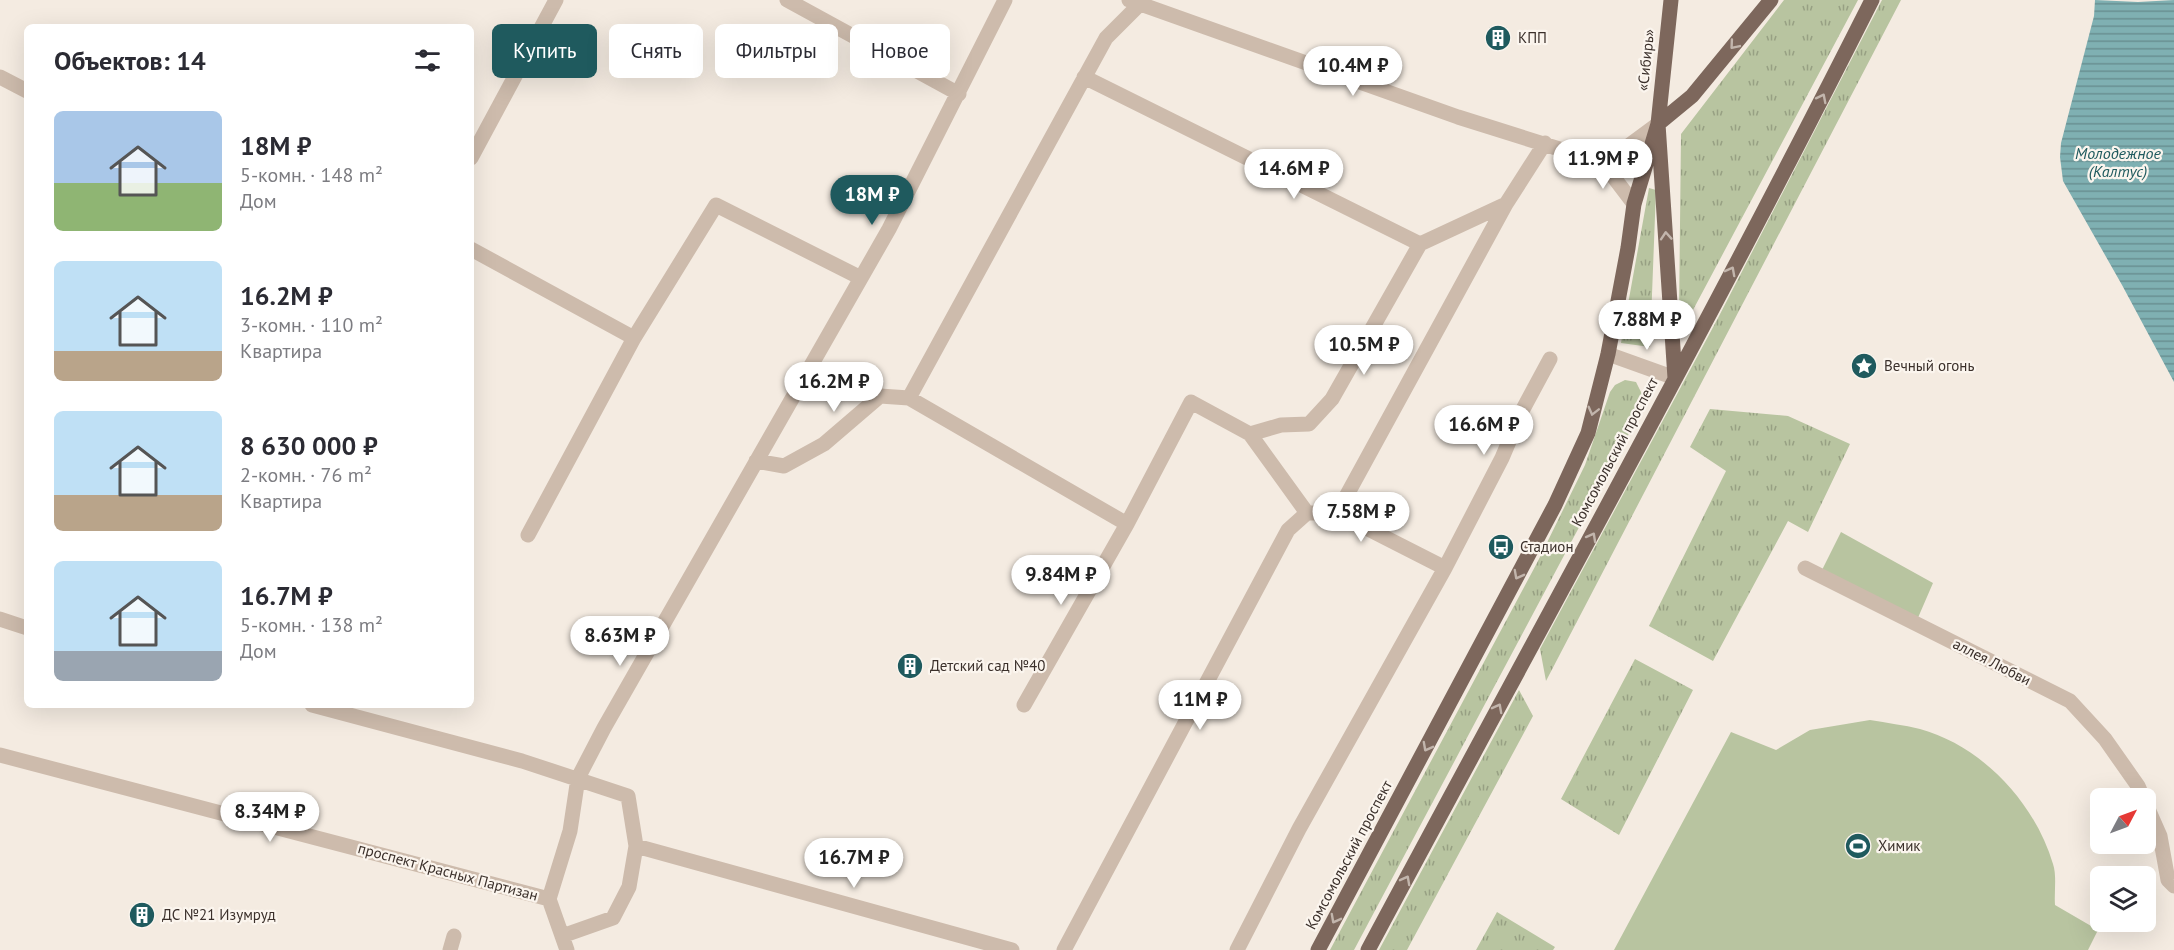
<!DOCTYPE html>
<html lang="ru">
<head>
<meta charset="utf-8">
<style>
	body { margin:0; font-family:"PT Sans",sans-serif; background:#f7f7f7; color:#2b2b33; height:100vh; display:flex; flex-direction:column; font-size:22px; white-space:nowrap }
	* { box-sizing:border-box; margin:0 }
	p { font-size:20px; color:#7c7c81 }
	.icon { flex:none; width:33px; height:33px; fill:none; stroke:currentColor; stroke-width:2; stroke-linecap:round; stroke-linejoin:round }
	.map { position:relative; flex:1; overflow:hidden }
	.side { position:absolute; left:24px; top:24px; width:450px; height:684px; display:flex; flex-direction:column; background:#fff; border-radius:9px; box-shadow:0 6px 24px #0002 }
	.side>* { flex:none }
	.hud { position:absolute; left:492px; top:24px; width:570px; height:54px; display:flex; gap:12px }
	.needle { width:39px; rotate:49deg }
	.fabs { position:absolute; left:2090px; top:788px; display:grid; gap:12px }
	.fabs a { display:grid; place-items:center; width:66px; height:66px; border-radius:9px; background:#fff; box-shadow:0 6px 24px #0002; font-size:30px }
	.price { position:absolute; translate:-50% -51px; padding:0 14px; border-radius:21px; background:#fff; color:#222; font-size:20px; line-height:39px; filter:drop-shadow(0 2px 3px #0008) }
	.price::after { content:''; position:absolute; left:50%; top:36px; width:18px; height:14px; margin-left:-9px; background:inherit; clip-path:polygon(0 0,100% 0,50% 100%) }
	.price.active { background:#1f5a5e; color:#fff }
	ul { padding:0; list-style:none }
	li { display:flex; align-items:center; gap:18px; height:150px; padding:0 30px }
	li span { display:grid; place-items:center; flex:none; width:168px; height:120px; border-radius:9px; color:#555 }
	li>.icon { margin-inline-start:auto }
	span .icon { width:72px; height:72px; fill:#fffc; stroke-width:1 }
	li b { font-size:26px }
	h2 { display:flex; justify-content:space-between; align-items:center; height:72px; padding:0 30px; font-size:26px }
	.chip { padding:0 21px; border-radius:9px; background:#fff; box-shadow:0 6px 24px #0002; font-size:21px; line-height:54px }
	.chip.active { background:#1f5a5e; color:#fff }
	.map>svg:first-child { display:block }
</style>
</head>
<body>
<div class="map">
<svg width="2174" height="950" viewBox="0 0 2174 950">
	<defs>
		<pattern id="grass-tufts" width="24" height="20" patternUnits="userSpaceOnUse" patternTransform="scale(1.5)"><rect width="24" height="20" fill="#b8c4a0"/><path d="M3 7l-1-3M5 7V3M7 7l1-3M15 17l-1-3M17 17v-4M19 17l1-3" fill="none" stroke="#97a083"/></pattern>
		<pattern id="water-rules" width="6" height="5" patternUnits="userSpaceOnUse" patternTransform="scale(1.5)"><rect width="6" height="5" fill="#7fb0b2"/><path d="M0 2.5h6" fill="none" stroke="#699091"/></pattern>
	</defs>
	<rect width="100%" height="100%" fill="#f4ebe1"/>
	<!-- grass -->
	<path fill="url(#grass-tufts)" d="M1784,0H1858L1685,325L1679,317L1681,134Z
		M1882,0H1901L1546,681L1540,649L1718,318Z
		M1649,188L1656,190L1650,347L1621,343Z
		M1625,380L1636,382L1643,396L1634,424L1354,950H1330L1538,561L1585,465L1610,392L1615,385Z
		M1710,409L1788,416L1850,444L1808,532L1788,521L1713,661L1649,626L1726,471L1690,447Z
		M1635,659L1693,690L1619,835L1561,799Z
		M1519,690L1533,716L1407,950H1379Z
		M1497,912L1555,947L1553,950H1476Z"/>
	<!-- pitch -->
	<path fill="#b8c4a0" d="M1841,532L1933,583L1917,620L1822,570Z
		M1870,720C1887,723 1904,725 1920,729C1982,746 2035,803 2053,864C2057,876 2054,892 2055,905L2098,930L2088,950H1614L1731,732L1776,750L1810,730Z"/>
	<!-- water -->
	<path fill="url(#water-rules)" d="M2095,0L2138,2L2174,0V382L2122,285L2063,181L2060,157L2061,143L2094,16Z"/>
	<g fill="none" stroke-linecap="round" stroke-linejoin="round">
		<!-- minor -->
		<path stroke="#cdbbac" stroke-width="15" d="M787,0L959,94
			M1129,0L1458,117L1591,159L1616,155L1658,124
			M0,77L27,91
			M1084,77L1420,244L1506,204
			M471,158L556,0
			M1591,159L1612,175L1634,204
			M471,249L634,338
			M1608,354L1675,378
			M909,398L1106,38L1140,4
			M1250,434L1281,425L1309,424L1332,399L1420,244
			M756,461L784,466L824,444L880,396L909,398L1127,524L1191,402L1250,434L1307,513
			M528,535L634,338L716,205L861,278
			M1445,568L1502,458L1522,411L1550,359
			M1805,568L2070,701L2105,739L2138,786L2143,798
			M0,619L27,628
			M312,705L522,761L628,796L636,846L629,887L613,918L562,936
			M1024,705L1127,524
			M0,755L549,899
			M2145,802L2160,836L2168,880L2174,886
			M636,846L1012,950
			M450,950L454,936
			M567,950L549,899L570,831L578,778L604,728L889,229L1005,0
			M1064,950L1288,530L1307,513H1337
			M1237,950L1299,829L1445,568L1337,513L1506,204L1545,143"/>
		<!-- major -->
		<path stroke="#7d675c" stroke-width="15" d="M1671,0L1658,124L1675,378
			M1658,124L1692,96L1771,0
			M1318,950L1555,505L1588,433L1608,354L1628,248L1634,204L1658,124
			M1368,950C1537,634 1711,320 1872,0"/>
	</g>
	<!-- one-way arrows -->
	<defs><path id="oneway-chevron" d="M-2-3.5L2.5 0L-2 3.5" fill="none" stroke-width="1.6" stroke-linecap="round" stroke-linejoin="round" transform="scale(1.5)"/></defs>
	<g stroke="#c2b5ac">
		<use href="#oneway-chevron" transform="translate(1734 45) rotate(130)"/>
		<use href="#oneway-chevron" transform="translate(1822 98) rotate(-63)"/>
		<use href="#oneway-chevron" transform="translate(1666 236) rotate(-94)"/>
		<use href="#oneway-chevron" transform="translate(1731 271) rotate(-62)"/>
		<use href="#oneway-chevron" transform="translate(1593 411) rotate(104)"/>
		<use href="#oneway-chevron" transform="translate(1592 537) rotate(-61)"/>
		<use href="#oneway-chevron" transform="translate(1518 575) rotate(118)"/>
		<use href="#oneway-chevron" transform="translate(1498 708) rotate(-62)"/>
		<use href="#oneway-chevron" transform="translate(1427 747) rotate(118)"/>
		<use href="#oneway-chevron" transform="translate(1406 880) rotate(-62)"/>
		<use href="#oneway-chevron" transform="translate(1335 919) rotate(118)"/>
	</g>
	<!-- icons -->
	<defs>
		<g id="building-disc" transform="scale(1.35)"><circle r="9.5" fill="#1f5a5e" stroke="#fbf5ee"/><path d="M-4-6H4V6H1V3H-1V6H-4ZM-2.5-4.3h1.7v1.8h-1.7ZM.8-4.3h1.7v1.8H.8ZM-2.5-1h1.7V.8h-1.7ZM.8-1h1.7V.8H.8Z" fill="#fff"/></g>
		<g id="sight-disc" transform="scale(1.35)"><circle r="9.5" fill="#1f5a5e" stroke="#fbf5ee"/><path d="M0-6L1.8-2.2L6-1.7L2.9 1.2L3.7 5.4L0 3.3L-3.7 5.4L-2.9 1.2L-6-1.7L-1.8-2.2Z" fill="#fff"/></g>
		<g id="bus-disc" transform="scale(1.35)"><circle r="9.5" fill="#1f5a5e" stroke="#fbf5ee"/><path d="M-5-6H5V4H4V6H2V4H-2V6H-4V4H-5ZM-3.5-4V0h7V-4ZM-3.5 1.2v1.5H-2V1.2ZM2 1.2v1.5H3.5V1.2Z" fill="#fff"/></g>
		<g id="stadium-disc" transform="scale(1.35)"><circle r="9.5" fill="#1f5a5e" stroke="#fbf5ee"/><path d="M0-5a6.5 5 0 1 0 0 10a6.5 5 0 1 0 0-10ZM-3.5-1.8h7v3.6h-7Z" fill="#fff"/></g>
	</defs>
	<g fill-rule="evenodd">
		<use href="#building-disc" x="1498" y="38"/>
		<use href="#sight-disc" x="1864" y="366"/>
		<use href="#bus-disc" x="1501" y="547"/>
		<use href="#building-disc" x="910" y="666"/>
		<use href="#stadium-disc" x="1858" y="846"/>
		<use href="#building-disc" x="142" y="915"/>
	</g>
	<g text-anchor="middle" stroke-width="4.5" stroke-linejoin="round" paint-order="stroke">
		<!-- poi labels -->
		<g font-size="15" fill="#3b302b" stroke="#fbf5ee" text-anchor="start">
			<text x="1518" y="43">КПП</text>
			<text x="1884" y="371">Вечный огонь</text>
			<text x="1520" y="552">Стадион</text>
			<text x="930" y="671">Детский сад №40</text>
			<text x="1878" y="851">Химик</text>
			<text x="162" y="920">ДС №21 Изумруд</text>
		</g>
		<!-- street labels -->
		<g font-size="15" fill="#3b302b" stroke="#fbf5ee">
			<text transform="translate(1646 60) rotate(-84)" y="5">«Сибирь»</text>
			<text transform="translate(1615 452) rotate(-62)" y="5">Комсомольский проспект</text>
			<text transform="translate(1992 662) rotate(27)" y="5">аллея Любви</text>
			<text transform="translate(1349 855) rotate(-62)" y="5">Комсомольский проспект</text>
			<text transform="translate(448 872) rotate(15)" y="5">проспект Красных Партизан</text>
		</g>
		<!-- water labels -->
		<g font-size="16" font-style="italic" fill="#1f5a5e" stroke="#fbf5ee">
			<text x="2118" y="159">Молодежное<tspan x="2118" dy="18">(Калтус)</tspan></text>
		</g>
	</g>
</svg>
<div class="fabs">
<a><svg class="needle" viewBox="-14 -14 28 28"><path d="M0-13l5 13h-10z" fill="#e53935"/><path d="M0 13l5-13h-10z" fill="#7c7c81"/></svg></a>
<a><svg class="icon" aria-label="layers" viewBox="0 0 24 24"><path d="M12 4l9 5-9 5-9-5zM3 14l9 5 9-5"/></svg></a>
</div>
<b class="price" style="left:1353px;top:97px">10.4M ₽</b>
<b class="price" style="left:1603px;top:190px">11.9M ₽</b>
<b class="price" style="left:1294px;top:200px">14.6M ₽</b>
<b class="price active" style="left:872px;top:226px">18M ₽</b>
<b class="price" style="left:1647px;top:351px">7.88M ₽</b>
<b class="price" style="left:1364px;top:376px">10.5M ₽</b>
<b class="price" style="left:834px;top:413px">16.2M ₽</b>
<b class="price" style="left:1484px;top:456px">16.6M ₽</b>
<b class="price" style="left:1361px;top:543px">7.58M ₽</b>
<b class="price" style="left:1061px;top:606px">9.84M ₽</b>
<b class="price" style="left:620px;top:667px">8.63M ₽</b>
<b class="price" style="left:1200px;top:731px">11M ₽</b>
<b class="price" style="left:270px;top:843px">8.34M ₽</b>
<b class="price" style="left:854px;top:889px">16.7M ₽</b>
<div class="hud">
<a class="chip active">Купить</a>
<a class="chip">Снять</a>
<a class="chip">Фильтры</a>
<a class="chip">Новое</a>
</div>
<section class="side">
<h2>Объектов: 14<svg class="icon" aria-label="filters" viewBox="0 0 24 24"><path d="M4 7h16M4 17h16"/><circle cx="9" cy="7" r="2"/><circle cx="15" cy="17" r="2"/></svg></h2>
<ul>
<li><span style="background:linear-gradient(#a9c7e8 60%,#8fb573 0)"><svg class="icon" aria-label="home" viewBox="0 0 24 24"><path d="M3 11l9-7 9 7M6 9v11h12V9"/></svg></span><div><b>18M ₽</b><p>5-комн. · 148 m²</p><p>Дом</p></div></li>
<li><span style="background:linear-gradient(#bfe0f5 75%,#b9a48a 0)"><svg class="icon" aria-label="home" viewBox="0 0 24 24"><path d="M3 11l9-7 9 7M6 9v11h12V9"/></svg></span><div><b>16.2M ₽</b><p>3-комн. · 110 m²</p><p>Квартира</p></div></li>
<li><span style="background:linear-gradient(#bfe0f5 70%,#b9a48a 0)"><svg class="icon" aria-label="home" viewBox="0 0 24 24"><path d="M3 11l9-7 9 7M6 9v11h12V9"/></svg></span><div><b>8 630 000 ₽</b><p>2-комн. · 76 m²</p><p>Квартира</p></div></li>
<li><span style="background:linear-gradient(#bfe0f5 75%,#9aa5b1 0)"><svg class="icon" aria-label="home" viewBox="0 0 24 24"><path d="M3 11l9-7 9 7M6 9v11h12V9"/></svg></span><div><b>16.7M ₽</b><p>5-комн. · 138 m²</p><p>Дом</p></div></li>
</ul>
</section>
</div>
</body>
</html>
